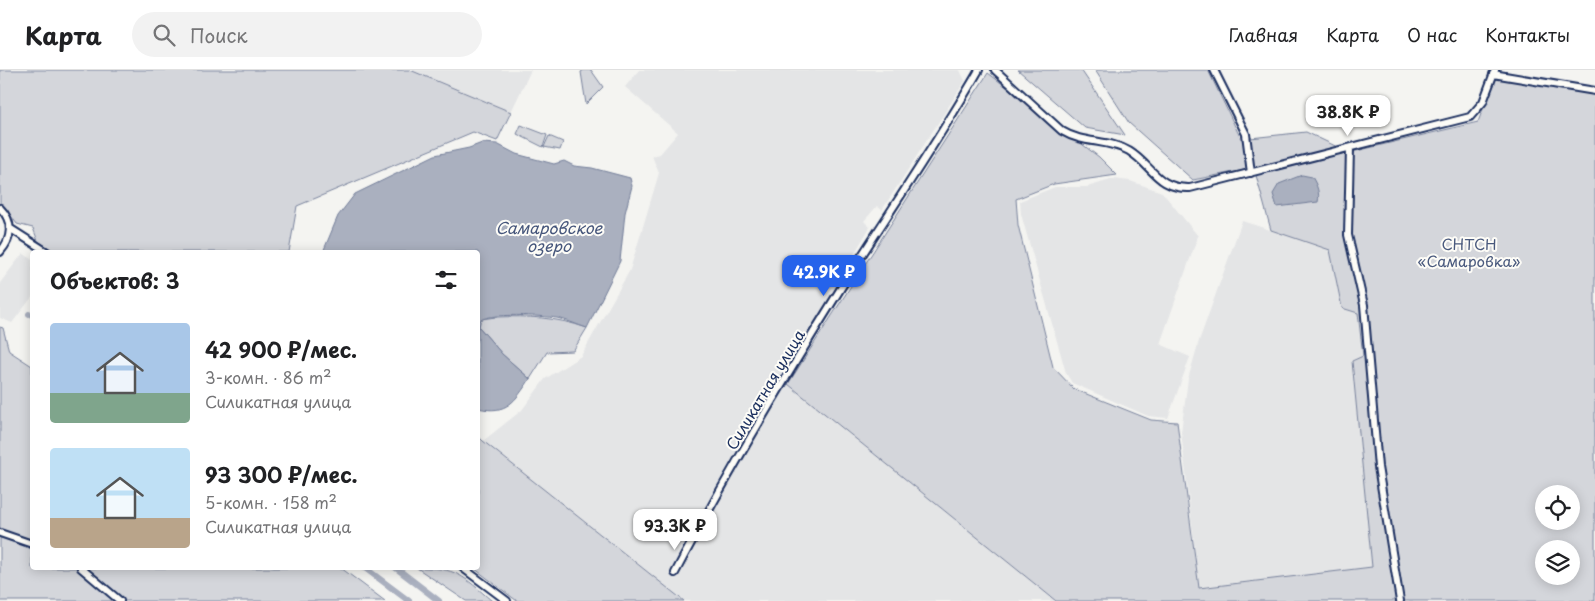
<!DOCTYPE html>
<html lang="ru">
<head>
<meta charset="utf-8">
<style>
	body { margin:0; font-family:"Playpen Sans",sans-serif; background:#f2f2f2; color:#202124; height:100vh; display:flex; flex-direction:column; font-size:19px; white-space:nowrap }
	* { box-sizing:border-box; margin:0 }
	p { font-size:16px; color:#757577 }
	.icon { flex:none; width:28px; height:28px; fill:none; stroke:currentColor; stroke-width:2; stroke-linecap:round; stroke-linejoin:round }
	.map { position:relative; flex:1; overflow:hidden }
	.side { position:absolute; left:30px; top:180px; width:450px; height:320px; display:flex; flex-direction:column; background:#fff; border-radius:5px; box-shadow:0 2px 12px #0003 }
	.side>* { flex:none }
	.tools { position:absolute; left:1535px; top:415px; display:grid; gap:10px }
	.tools a { display:grid; place-items:center; width:45px; height:45px; border-radius:50%; background:#fff; box-shadow:0 2px 12px #0003; font-size:25px }
	.price { position:absolute; translate:-50% -42px; padding:0 11px; border-radius:10px; background:#fff; color:#222; font-size:16px; line-height:32px; filter:drop-shadow(0 1px 2px #0008) }
	.price::after { content:''; position:absolute; left:50%; top:30px; width:15px; height:11px; margin-left:-8px; background:inherit; clip-path:polygon(0 0,100% 0,50% 100%) }
	.price.current { background:#2563eb; color:#fff }
	ul { padding:0; list-style:none }
	li { display:flex; align-items:center; gap:15px; height:125px; padding:0 20px }
	li span { display:grid; place-items:center; flex:none; width:140px; height:100px; border-radius:5px; color:#555 }
	li>.icon { margin-inline-start:auto }
	span .icon { width:60px; height:60px; fill:#fffc; stroke-width:1 }
	li b { font-size:21px }
	h2 { display:flex; justify-content:space-between; align-items:center; height:60px; padding:0 20px; font-size:21px }
	header { display:flex; align-items:center; gap:30px; box-sizing:border-box; height:70px; padding:0 25px; background:#fff; border-bottom:1px solid #e0e0e0 }
	header strong { font-size:24px }
	nav { display:flex; gap:28px; margin-inline-start:auto; font-size:18px }
	.search { width:350px; height:45px; background:#f2f2f2; display:flex; align-items:center; gap:12px; box-sizing:border-box; padding:0 18px; border-radius:28px; color:#757577; font-size:19px }
	.map>svg:first-child { display:block }
</style>
</head>
<body>
<header>
<strong>Карта</strong>
<div class="search"><svg class="icon" aria-label="search" viewBox="0 0 24 24"><circle cx="10" cy="10" r="6"/><path d="M15 15l6 6"/></svg>Поиск</div>
<nav><a>Главная</a><a>Карта</a><a>О нас</a><a>Контакты</a></nav>
</header>
<div class="map">
<svg width="1595" height="531" viewBox="0 0 1595 531">
	<rect width="100%" height="100%" fill="#f4f4f1"/>
	<filter id="ink" filterUnits="userSpaceOnUse"><feTurbulence type="fractalNoise" baseFrequency=".02" numOctaves="2"/><feDisplacementMap in="SourceGraphic" scale="10" xChannelSelector="R" yChannelSelector="G"/><feConvolveMatrix kernelMatrix="1 2 1 2 8 2 1 2 1" color-interpolation-filters="sRGB"/></filter>
	<g filter="url(#ink)">
		<!-- built -->
		<path fill="#e4e5e6" d="M410,0H531L511,42Z
			M639,0H960L965,11L882,140L877,136L864,151L870,157L837,213L788,314L1056,531H684L483,371L522,340L545,309L581,286L630,200L659,103L652,86L660,84L678,63L625,17Z
			M1114,109L1130,111L1162,122L1198,166L1160,274L1190,287L1168,348L1148,346L1072,313L1066,303L1021,144L1020,131L1055,117H1087Z
			M1242,151L1330,179L1342,238L1358,243L1363,286L1352,291L1372,497L1199,518L1181,362L1188,309L1199,271Z
			M23,183L32,190V227L12,253L0,248V213Z"/>
		<!-- green -->
		<path fill="#d4d6db" stroke="#78829c" fill-rule="evenodd" d="M0,0H410L511,42L497,71L473,62L297,136L289,182H55L38,171L33,158L17,154L8,142L0,136Z
			M584,0H591L603,17L586,34L581,2Z
			M1018,0H1081L1125,65L1085,58Z
			M1095,0H1208L1241,69L1306,62L1348,82L1356,81L1478,52L1495,7L1595,25V531H1056L788,314L988,3L1099,87L1117,105L1054,114L1016,129L1018,155L1053,297L1074,319L1151,350L1177,352L1199,518L1372,497L1352,291L1363,286L1358,243L1342,238L1330,180L1271,160L1254,98L1193,110L1129,53ZM1544,424H1571V451H1544ZM1544,479H1571V506H1544Z
			M521,55L547,65L543,77L517,64Z
			M549,66L563,72L560,80L544,77Z
			M496,247C528,246 556,247 587,258L573,281L547,282L530,309L502,284L479,257L481,249Z
			M0,257L3,258L9,281L32,296V498H341L385,531H0Z
			M478,366L483,371L684,531H517L474,498H478Z
			M417,498C457,497 463,506 492,531H466Z"/>
		<!-- water -->
		<path fill="#aab0bf" stroke="#717c98" d="M482,73L497,74L516,84L554,94L564,91L574,96L592,98L630,108L632,116L625,143L620,191L587,258C577,255 567,250 557,248C542,246 490,242 479,251V257L502,284L530,309C515,331 507,345 478,338V182H323L338,146L355,124L435,85L469,78Z
			M1302,105L1312,107C1317,115 1320,123 1318,132L1277,137L1273,124L1279,114Z"/>
		<g fill="none" stroke-linecap="round" stroke-linejoin="round">
			<!-- canal -->
			<path stroke="#aab0bf" stroke-width="6" d="M29,244L32,245
				M365,498L409,531
				M396,498L439,531"/>
			<!-- minor casing -->
			<g stroke="#1b2f5e" stroke-width="10">
				<path id="minor" d="M995,0L1062,61C1083,74 1108,69 1129,81C1153,96 1157,119 1190,118L1470,47L1483,32L1495,0
					M1214,0L1246,64L1251,103
					M1493,4L1595,21
					M1350,78L1348,165L1364,235L1378,397L1400,531
					M0,138C14,152 12,169 0,182
					M11,159L47,182
					M0,463L32,474
					M81,498L120,531
					M463,498L507,531
					M675,503C726,406 783,311 841,218C887,145 936,75 979,0"/>
			</g>
			<!-- minor -->
			<use href="#minor" stroke="#fdfcf7" stroke-width="6"/>
		</g>
	</g>
	<g text-anchor="middle" stroke-width="4" stroke-linejoin="round" paint-order="stroke">
		<!-- park labels -->
		<g font-size="15" fill="#49597d" stroke="#fdfcf7">
			<text x="1469" y="180">СНТСН<tspan x="1469" dy="17">«Самаровка»</tspan></text>
		</g>
		<!-- street labels -->
		<g font-size="15" fill="#1b2f5e" stroke="#fdfcf7">
			<text transform="translate(766 320) rotate(-59)" y="5">Силикатная улица</text>
		</g>
		<!-- water labels -->
		<g font-size="16" font-style="italic" fill="#46567b" stroke="#fdfcf7">
			<text x="549" y="164">Самаровское<tspan x="549" dy="18">озеро</tspan></text>
		</g>
	</g>
</svg>
<div class="tools">
<a><svg class="icon" aria-label="locate" viewBox="0 0 24 24"><circle cx="12" cy="12" r="6"/><path d="M12 2v4M12 18v4M2 12h4M18 12h4"/></svg></a>
<a><svg class="icon" aria-label="layers" viewBox="0 0 24 24"><path d="M12 4l9 5-9 5-9-5zM3 14l9 5 9-5"/></svg></a>
</div>
<b class="price" style="left:1348px;top:67px">38.8K ₽</b>
<b class="price current" style="left:824px;top:227px">42.9K ₽</b>
<b class="price" style="left:675px;top:481px">93.3K ₽</b>
<section class="side">
<h2>Объектов: 3<svg class="icon" aria-label="filters" viewBox="0 0 24 24"><path d="M4 7h16M4 17h16"/><circle cx="9" cy="7" r="2"/><circle cx="15" cy="17" r="2"/></svg></h2>
<ul>
<li><span style="background:linear-gradient(#a9c7e8 70%,#7fa58c 0)"><svg class="icon" aria-label="home" viewBox="0 0 24 24"><path d="M3 11l9-7 9 7M6 9v11h12V9"/></svg></span><div><b>42 900 ₽/мес.</b><p>3-комн. · 86 m²</p><p>Силикатная улица</p></div></li>
<li><span style="background:linear-gradient(#bfe0f5 70%,#b9a48a 0)"><svg class="icon" aria-label="home" viewBox="0 0 24 24"><path d="M3 11l9-7 9 7M6 9v11h12V9"/></svg></span><div><b>93 300 ₽/мес.</b><p>5-комн. · 158 m²</p><p>Силикатная улица</p></div></li>
</ul>
</section>
</div>
</body>
</html>
